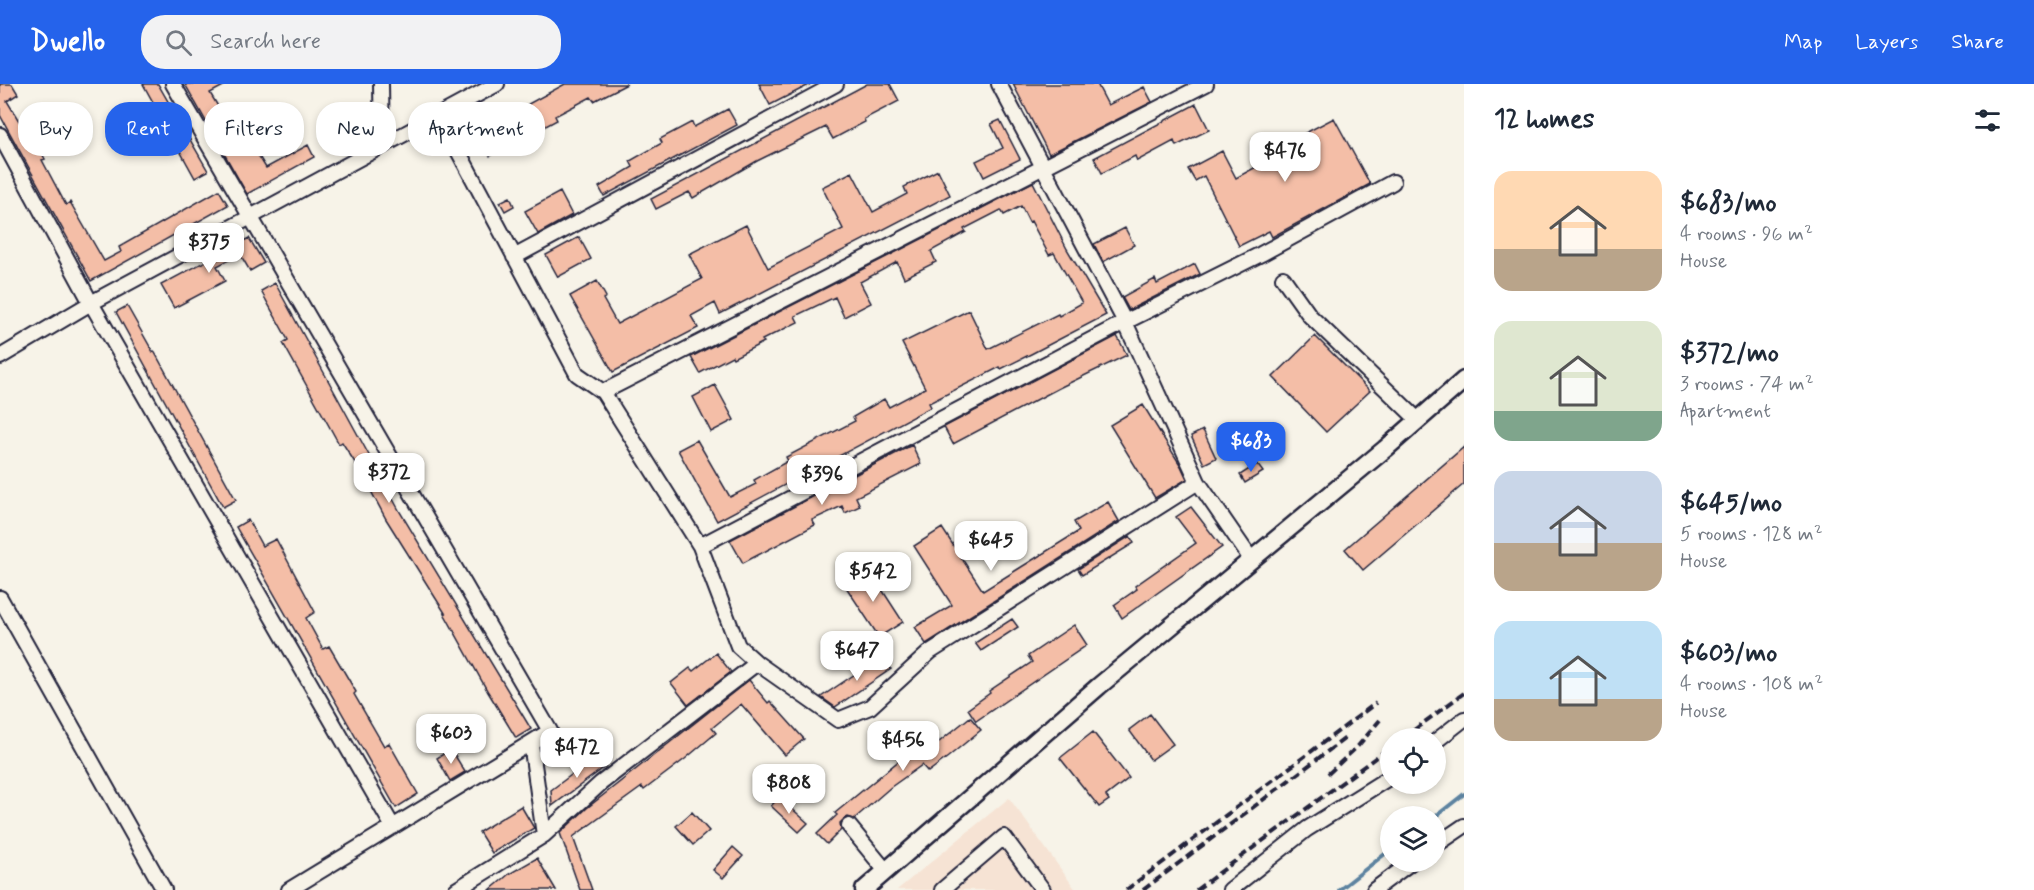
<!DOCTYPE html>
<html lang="en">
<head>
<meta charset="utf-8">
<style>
	body { margin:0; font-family:Mynerve,sans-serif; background:#f2f2f3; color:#1f2937; height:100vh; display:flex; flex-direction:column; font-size:22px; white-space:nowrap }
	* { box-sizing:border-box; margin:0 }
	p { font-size:20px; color:#747a83 }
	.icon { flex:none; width:33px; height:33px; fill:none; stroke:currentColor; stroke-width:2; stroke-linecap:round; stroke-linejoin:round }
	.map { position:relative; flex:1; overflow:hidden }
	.panel { display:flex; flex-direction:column; background:#fff; width:570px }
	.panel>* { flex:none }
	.banner { position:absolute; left:18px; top:18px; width:570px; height:54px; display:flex; gap:12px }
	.fabs { position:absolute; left:1380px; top:644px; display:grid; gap:12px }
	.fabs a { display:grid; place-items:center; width:66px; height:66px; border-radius:50%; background:#fff; box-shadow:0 3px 9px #0003; font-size:30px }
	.price { position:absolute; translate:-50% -51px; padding:0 14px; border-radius:12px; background:#fff; color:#222; font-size:20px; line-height:39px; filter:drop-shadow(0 2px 3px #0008) }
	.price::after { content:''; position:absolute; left:50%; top:36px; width:18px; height:14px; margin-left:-9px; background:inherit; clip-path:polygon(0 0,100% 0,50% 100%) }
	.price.selected { background:#2563eb; color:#fff }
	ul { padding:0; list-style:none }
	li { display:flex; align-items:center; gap:18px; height:150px; padding:0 30px }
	li span { display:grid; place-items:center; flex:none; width:168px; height:120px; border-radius:18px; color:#555 }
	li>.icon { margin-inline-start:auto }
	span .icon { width:72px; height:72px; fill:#fffc; stroke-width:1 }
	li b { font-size:26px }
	h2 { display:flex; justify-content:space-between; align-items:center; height:72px; padding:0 30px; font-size:26px }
	.chip { padding:0 21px; border-radius:24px; background:#fff; box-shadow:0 3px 9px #0003; font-size:21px; line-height:54px }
	.chip.selected { background:#2563eb; color:#fff }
	header { display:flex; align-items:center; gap:36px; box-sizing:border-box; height:84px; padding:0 30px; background:#2563eb; color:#fff }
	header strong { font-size:28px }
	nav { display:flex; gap:33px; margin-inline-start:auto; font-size:21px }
	.search { width:420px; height:54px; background:#f2f2f3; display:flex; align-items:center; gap:15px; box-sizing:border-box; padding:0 21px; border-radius:24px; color:#747a83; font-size:22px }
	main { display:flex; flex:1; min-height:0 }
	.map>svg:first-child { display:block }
</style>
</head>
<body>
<header>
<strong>Dwello</strong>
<div class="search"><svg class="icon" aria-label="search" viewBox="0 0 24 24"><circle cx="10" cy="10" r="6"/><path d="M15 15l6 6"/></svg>Search here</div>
<nav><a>Map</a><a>Layers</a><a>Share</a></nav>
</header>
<main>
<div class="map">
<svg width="1464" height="806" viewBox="0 0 1464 806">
	<rect width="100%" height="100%" fill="#f7f3e8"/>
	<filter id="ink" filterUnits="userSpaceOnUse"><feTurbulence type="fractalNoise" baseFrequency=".0167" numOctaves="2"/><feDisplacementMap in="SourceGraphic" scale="12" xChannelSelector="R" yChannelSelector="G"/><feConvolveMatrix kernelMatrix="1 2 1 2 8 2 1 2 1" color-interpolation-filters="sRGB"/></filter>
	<g filter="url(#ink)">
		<!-- built -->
		<path fill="#f6e3d4" d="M1009,714L1076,806H897Z"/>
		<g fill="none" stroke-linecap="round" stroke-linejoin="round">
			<!-- stream -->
			<path stroke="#5d83a0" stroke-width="4" d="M1436,732L1464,710
				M1339,806L1390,766"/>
		</g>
		<!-- building -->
		<path fill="#f4bea7" stroke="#22223b" stroke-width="1.5" d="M0,0H12L18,10L7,17L25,47L29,45L45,75L42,76L66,121L70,118L104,177L121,168L119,163L219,106L228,121L91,197L0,31Z
			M143,0H158L208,87L195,94Z
			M185,0H227L210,9L244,66L252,61L266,84L308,61L314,73L247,110Z
			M565,0H627L594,17L591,13L555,32L557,36L490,72L477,48Z
			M759,0H811L770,21Z
			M867,0H890L899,17L864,35L865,38L833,55L826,43L757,77L693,114L689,108L656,125L651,115Z
			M1013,0H1097L1108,21L1144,3L1152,18L1049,70Z
			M1196,20L1209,46L1176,62L1174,57L1137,77L1135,72L1102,89L1094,74Z
			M728,25L737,41L604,112L599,103L633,83L630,77L662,59L660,55L692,38L694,43Z
			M1334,34L1370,100L1272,153L1269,147L1239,162L1204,92L1195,97L1188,85L1222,67L1236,94L1269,76L1265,70Z
			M1000,36L1020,75L984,93L976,77L1003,64L991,40Z
			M938,86L950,111L720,230L715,219L691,232L698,244L613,288L570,212L597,197L606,213L603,215L617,240L702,195L689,170L746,141L768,184L843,145L822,103L852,88L873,128L907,110L904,103Z
			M1033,98L1067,165L1106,231L1031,270L1001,285L1000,283L929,319L931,323L717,437L678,366L697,356L730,413L756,400L754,396L788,377L786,373L855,337L853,333L884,315L889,323L925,304L902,259L969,226L988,265L1058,230L1059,232L1082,219L1054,169L1049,171L1031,137L1029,138L1021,122L1004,131L1001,126L964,145L966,148L931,167L936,178L904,194L897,178L860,198L871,219L844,233L835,213L795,232L798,238L762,256L764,258L733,274L732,272L700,289L691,273Z
			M560,108L572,131L538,150L525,127Z
			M510,113L514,122L505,127L500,118Z
			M1125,144L1134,161L1103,178L1094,160Z
			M579,153L591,175L558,193L546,171Z
			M249,154L264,179L250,187L240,170L217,182L225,197L174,224L161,201Z
			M1195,180L1200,190L1129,226L1122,213L1155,195L1157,200Z
			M275,199L400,428L531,645L516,654L488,608L444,529H445L386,435L359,385L342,358L339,360L283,259L288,256L261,207Z
			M127,222L153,268L154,267L236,416L223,423L116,228Z
			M1117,252L1127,271L1059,304L953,360L944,343Z
			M1315,252L1370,307L1326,348L1273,293Z
			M715,301L734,336L711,348L693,313Z
			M1143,321L1181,382L1187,395L1155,414L1110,341Z
			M1203,346L1216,374L1204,380L1191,352Z
			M912,361L921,380L856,413L860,422L845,429L842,422L812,436L815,441L743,479L730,456Z
			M1464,363V400L1363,486L1345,465Z
			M1257,380L1263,388L1245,399L1240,391Z
			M1108,418L1119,437L926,560L915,543L952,521L914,462L942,444L983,507L1079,447L1074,438Z
			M1191,423L1222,463L1122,534L1114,521L1137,505L1135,502L1196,459L1176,433Z
			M248,436L262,462L276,455L315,528L306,534L323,565L329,562L356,608L354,610L384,662L389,659L418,710L396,724L236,443Z
			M1130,452L1134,459L1082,491L1078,485Z
			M868,484L903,538L879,553L844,500Z
			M1012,535L1018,543L981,567L975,559Z
			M1074,541L1087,561L976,637L968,625L990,609L989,607L1032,578L1028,572Z
			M716,569L731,588L688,621L671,599L690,584L693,587Z
			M882,572L891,585L835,623L821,613Z
			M749,596L768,619L770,617L804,655L785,671L741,620L712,644L716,649L685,675L644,706L642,703L573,753L592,806H580L560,749L587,724Z
			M1150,630L1173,660L1151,676L1129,646Z
			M970,633L981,646L948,673L928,688L922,681L891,703L854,735L848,733L844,735L840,739L841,746L827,760L817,750L837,731L835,729L912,666L909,663L930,646L939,658Z
			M1093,648L1129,694L1106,712L1109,716L1099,723L1060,674Z
			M451,665L465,688L450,697L437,674Z
			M598,671L606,682L552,722L551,706Z
			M779,713L808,739L799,748L771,722Z
			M521,722L534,744L492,769L479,748Z
			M692,728L709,747L693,761L676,742Z
			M733,763L743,772L723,794L713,786Z
			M537,774L556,806H490L509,790Z"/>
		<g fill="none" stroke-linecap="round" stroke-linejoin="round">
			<!-- minor casing -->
			<g stroke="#22223b" stroke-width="18">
				<path id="minor" d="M173,0L550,647L289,806
					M381,0L382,62
					M999,0L1125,238L1198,398L1251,475
					M439,31L577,290L603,308L700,462L738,562L757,579L838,636L870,623L930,568L1198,398
					M0,51L91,219L393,743
					M514,173L836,0
					M1283,194L1310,232L1418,336
					M0,273L91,219L497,0
					M603,308L1206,0
					M700,462L1125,238L1261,170L1393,98
					M0,514L164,806
					M1436,657L1464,635
					M531,659L544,751
					M849,742L886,787
					M1436,761L1464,742
					M456,806L544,751L601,699L757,579
					M942,806L1004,753L1043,806
					M1230,806L1307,745L1390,693
					M1374,806L1413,777"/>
			</g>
			<!-- major casing -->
			<g stroke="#22223b" stroke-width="21">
				<path id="major" d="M864,806L1099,602L1385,365L1464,296"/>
			</g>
			<!-- minor -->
			<use href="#minor" stroke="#f7f3e8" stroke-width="14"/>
			<!-- major -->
			<use href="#major" stroke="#f7f3e8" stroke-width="16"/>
			<!-- rail -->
			<path stroke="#22223b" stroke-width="4" stroke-dasharray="9 4.5" stroke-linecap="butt" d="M1403,654L1464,609
				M1328,690L1358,662L1380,636
				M1126,806L1376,619
				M1143,806L1348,652
				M1196,806L1390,663"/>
		</g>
	</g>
</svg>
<div class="fabs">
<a><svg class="icon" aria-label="locate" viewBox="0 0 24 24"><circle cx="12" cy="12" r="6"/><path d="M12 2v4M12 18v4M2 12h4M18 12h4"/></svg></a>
<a><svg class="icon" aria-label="layers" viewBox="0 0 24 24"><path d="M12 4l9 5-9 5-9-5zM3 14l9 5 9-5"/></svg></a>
</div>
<b class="price" style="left:1285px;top:99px">$476</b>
<b class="price" style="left:209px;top:190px">$375</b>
<b class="price selected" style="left:1251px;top:389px">$683</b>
<b class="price" style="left:389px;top:420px">$372</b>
<b class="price" style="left:822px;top:422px">$396</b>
<b class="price" style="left:991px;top:488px">$645</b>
<b class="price" style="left:873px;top:519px">$542</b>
<b class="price" style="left:857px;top:598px">$647</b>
<b class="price" style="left:451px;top:681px">$603</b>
<b class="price" style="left:903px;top:688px">$456</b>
<b class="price" style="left:577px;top:695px">$472</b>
<b class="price" style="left:789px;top:731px">$808</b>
<div class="banner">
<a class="chip">Buy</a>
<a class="chip selected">Rent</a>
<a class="chip">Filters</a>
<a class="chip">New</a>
<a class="chip">Apartment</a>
</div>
</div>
<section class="panel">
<h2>12 homes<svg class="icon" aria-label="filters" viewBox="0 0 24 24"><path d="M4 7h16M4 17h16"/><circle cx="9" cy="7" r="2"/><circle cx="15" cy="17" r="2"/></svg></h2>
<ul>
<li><span style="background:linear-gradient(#ffd9b3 65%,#b9a48a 0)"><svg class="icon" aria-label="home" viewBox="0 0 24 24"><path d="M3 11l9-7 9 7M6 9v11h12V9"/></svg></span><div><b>$683/mo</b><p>4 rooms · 96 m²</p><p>House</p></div></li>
<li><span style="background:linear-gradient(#dfe7d0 75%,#7fa58c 0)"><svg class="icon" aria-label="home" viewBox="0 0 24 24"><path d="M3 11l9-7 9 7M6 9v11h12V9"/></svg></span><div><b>$372/mo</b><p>3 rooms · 74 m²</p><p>Apartment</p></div></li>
<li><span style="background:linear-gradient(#c9d6e8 60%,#b9a48a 0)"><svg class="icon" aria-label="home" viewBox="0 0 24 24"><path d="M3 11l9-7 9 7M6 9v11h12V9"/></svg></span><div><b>$645/mo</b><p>5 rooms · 128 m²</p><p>House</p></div></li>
<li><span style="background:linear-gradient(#bfe0f5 65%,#b9a48a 0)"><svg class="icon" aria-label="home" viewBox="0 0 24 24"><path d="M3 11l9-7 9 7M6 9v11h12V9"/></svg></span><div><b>$603/mo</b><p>4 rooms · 108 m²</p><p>House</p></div></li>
</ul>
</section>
</main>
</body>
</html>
